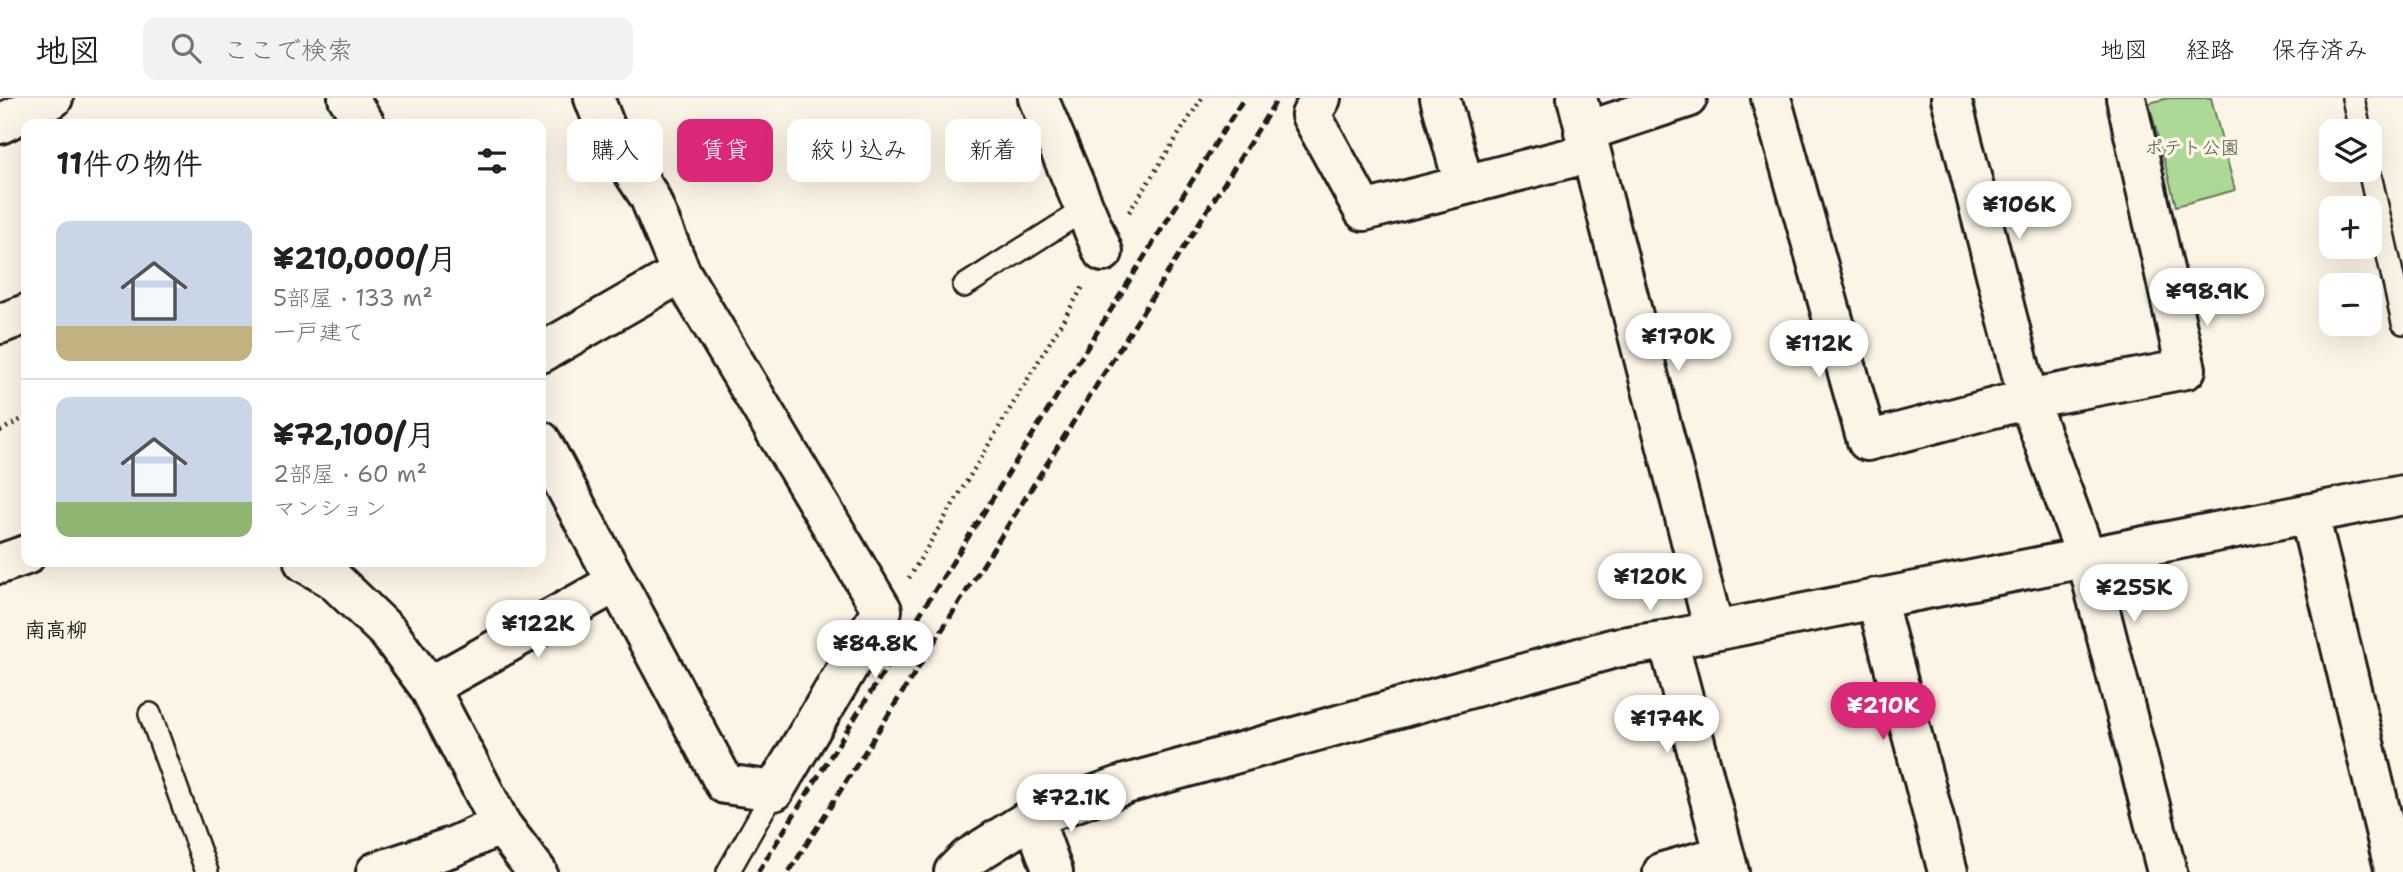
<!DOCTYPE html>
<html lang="ja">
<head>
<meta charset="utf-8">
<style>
	body { margin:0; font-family:"Shantell Sans","Klee One",sans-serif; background:#f2f2f2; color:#202124; height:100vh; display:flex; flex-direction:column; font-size:26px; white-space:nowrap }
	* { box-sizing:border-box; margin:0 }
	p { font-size:23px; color:#757577 }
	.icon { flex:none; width:38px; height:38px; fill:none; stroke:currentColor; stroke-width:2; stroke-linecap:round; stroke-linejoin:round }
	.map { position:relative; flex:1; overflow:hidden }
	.sheet { position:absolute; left:21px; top:21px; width:525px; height:448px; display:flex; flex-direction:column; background:#fff; border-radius:14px; box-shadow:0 7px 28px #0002 }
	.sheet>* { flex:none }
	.banner { position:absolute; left:567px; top:21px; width:665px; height:63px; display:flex; gap:14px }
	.fabs { position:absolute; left:2319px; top:21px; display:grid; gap:14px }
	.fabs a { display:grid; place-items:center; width:63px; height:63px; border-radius:14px; background:#fff; box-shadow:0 7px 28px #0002; font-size:35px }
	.price { position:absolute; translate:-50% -60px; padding:0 16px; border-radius:24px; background:#fff; color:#222; font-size:23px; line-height:46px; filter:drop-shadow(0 2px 4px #0008) }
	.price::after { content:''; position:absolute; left:50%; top:42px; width:21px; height:16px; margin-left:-10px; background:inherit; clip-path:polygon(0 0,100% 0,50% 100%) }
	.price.selected { background:#db2777; color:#fff }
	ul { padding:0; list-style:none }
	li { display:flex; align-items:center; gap:21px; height:175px; padding:0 35px }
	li+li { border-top:2px solid #e0e0e0 }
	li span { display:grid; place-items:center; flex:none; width:196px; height:140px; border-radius:14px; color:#555 }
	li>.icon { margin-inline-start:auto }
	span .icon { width:84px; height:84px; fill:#fffc; stroke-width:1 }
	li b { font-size:30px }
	h2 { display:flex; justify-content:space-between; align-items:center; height:84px; padding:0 35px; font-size:30px }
	.chip { padding:0 24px; border-radius:14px; background:#fff; box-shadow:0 7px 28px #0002; font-size:24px; line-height:63px }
	.chip.selected { background:#db2777; color:#fff }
	header { display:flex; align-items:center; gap:42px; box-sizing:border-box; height:98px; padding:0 35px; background:#fff; border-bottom:2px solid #e0e0e0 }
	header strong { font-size:33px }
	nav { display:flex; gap:38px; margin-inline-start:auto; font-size:24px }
	.search { width:490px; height:63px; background:#f2f2f2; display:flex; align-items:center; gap:18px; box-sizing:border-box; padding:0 24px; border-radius:14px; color:#757577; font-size:26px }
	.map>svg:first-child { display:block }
</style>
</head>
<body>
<header>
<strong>地図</strong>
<div class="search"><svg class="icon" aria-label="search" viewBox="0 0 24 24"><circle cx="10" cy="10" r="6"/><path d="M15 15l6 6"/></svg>ここで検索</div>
<nav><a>地図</a><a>経路</a><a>保存済み</a></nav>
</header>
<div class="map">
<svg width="2403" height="774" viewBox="0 0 2403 774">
	<rect width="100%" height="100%" fill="#fcf5e5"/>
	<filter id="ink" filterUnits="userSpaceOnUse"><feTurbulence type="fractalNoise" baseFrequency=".0143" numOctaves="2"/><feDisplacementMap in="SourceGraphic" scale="14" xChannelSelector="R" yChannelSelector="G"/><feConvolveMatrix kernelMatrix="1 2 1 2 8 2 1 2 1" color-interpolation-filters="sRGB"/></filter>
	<g filter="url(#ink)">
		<!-- green -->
		<path fill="#add997" stroke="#647a5a" stroke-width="2" d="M2169,0H2211L2235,92L2176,108L2149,5Z"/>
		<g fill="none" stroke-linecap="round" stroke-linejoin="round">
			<!-- service casing -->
			<g stroke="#1c1c1c" stroke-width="26">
				<path id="service" d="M2353,0L2360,33
					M2369,72L2403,225
					M964,188L1084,112
					M150,616L207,774
					M728,774L774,693"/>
			</g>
			<!-- minor casing -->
			<g stroke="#1c1c1c" stroke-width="44">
				<path id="minor" d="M348,0L365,26
					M1038,0L1103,154
					M1321,0L1311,17L1364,113L1589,55
					M1440,0L1464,87
					M1577,0L1714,532
					M1771,0L1867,343L2028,301L2186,271L2126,0
					M1951,0L2028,301L2086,458L2167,774
					M0,26L53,0
					M1584,34L1687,0
					M0,226L26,216
					M541,255L681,175
					M541,343L725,686L774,693L882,512L681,175L649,98L608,36L594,0
					M2309,416L2395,774
					M304,464L333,481L388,534L429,589L501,727L537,774
					M0,466L26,457
					M1876,500L1948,774
					M1668,542L1729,774
					M429,589L617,484
					M1033,719L1053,774
					M376,774L452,749L501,727
					M954,774L968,760L1033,719L1126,686L1615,550L1668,542L2403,397
					M1663,774L1724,757"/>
			</g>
			<!-- path -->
			<path stroke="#1c1c1c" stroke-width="4.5" stroke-dasharray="2 5" stroke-linecap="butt" d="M1129,114L1202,0
				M0,333L26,319
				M909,480L1084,187"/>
			<!-- service -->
			<use href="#service" stroke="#fcf5e5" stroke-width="21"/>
			<!-- minor -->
			<use href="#minor" stroke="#fcf5e5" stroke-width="38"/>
			<!-- rail -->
			<path stroke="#1c1c1c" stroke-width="5" stroke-dasharray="10 5" stroke-linecap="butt" d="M758,774L1244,0
				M789,774L1278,0"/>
		</g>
	</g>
	<g text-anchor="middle" stroke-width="7" stroke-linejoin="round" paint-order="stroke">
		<!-- park labels -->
		<g font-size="19" fill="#485541" stroke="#fcf5e5">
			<text x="2192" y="56">ポテト公園</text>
		</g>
		<!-- neighbourhood labels -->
		<g font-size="21" font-weight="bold" fill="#1c1c1c" stroke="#fcf5e5">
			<text x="56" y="539">南高柳</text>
		</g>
	</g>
</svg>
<div class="fabs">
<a><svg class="icon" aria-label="layers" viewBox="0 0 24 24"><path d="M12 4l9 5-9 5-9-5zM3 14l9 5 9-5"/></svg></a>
<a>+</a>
<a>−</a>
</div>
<b class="price" style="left:2019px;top:143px">¥106K</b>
<b class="price" style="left:2207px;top:230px">¥98.9K</b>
<b class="price" style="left:1678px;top:275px">¥170K</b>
<b class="price" style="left:1819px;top:282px">¥112K</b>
<b class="price" style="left:1650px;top:515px">¥120K</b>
<b class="price" style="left:2134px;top:526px">¥255K</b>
<b class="price" style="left:538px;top:562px">¥122K</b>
<b class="price" style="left:875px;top:582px">¥84.8K</b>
<b class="price selected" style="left:1883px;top:644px">¥210K</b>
<b class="price" style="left:1667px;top:657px">¥174K</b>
<b class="price" style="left:1071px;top:736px">¥72.1K</b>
<div class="banner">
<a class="chip">購入</a>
<a class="chip selected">賃貸</a>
<a class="chip">絞り込み</a>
<a class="chip">新着</a>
</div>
<section class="sheet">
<h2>11件の物件<svg class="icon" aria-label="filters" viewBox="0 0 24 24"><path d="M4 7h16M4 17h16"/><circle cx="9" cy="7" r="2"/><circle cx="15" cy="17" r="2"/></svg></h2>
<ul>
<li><span style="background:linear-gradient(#c9d6e8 75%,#c2b280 0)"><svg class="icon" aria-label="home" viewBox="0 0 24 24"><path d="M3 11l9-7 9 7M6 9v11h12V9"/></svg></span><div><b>¥210,000/月</b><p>5部屋 · 133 m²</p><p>一戸建て</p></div></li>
<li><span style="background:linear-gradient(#c9d6e8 75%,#8fb573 0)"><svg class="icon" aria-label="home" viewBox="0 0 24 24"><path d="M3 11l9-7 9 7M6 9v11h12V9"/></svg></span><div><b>¥72,100/月</b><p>2部屋 · 60 m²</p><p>マンション</p></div></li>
</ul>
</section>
</div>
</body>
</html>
